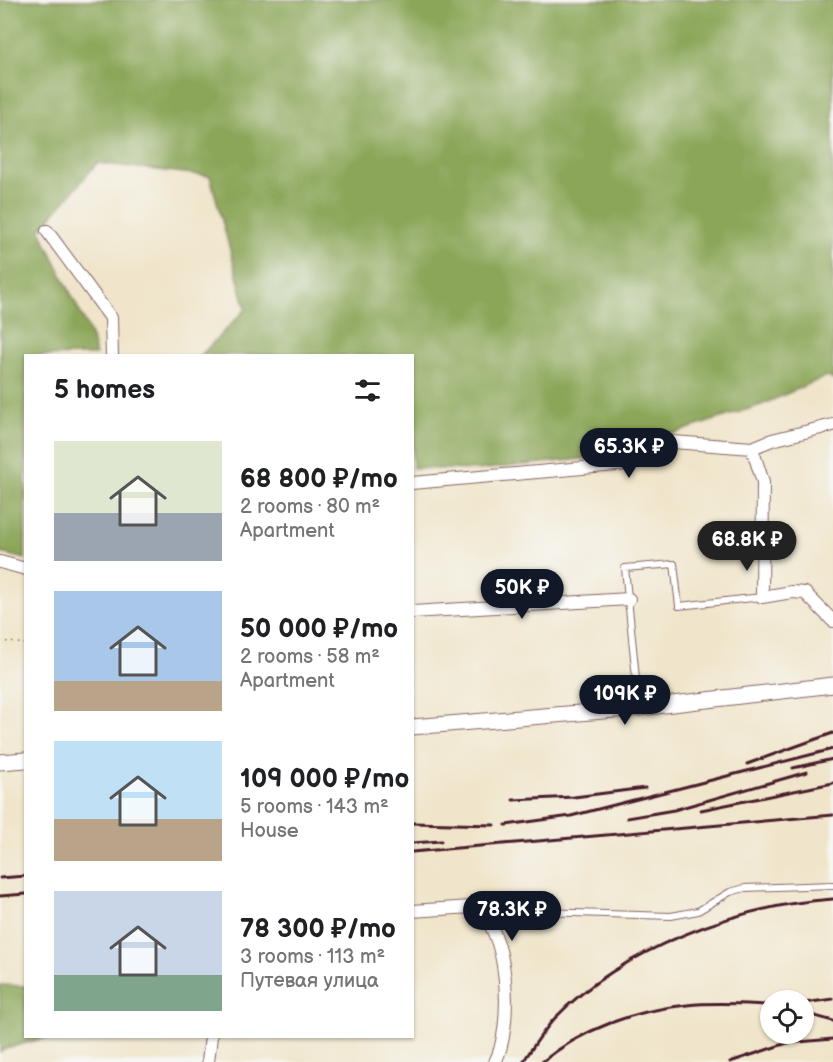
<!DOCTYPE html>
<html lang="en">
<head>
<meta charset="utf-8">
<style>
	body { margin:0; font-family:"Balsamiq Sans",sans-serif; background:#f6f6f6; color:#202124; height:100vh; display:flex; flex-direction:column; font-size:22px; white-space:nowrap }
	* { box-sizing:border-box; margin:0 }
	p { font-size:20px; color:#757577 }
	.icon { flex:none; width:33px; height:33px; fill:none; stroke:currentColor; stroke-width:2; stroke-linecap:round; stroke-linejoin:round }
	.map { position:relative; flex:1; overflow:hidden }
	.sheet { position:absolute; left:24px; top:354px; width:390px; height:684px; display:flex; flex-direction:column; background:#fff; border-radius:0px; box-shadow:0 2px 4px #0004 }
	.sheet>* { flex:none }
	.tools { position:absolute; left:760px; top:990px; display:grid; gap:12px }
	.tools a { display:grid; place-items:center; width:54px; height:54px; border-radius:50%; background:#fff; box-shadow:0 2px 4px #0004; font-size:30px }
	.price { position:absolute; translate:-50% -51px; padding:0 14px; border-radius:21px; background:#111827; color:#fff; font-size:20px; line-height:39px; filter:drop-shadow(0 2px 3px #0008) }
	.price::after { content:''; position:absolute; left:50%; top:36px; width:18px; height:14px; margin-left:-9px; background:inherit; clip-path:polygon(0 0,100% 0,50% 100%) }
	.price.current { background:#222; color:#fff }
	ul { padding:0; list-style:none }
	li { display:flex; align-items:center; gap:18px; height:150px; padding:0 30px }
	li span { display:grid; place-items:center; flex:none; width:168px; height:120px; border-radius:0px; color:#555 }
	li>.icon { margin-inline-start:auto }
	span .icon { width:72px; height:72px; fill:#fffc; stroke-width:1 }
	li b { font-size:26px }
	h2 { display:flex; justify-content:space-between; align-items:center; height:72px; padding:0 30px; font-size:26px }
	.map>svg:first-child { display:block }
</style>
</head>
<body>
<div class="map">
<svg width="833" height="1062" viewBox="0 0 833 1062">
	<rect width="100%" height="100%" fill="#f6f6f2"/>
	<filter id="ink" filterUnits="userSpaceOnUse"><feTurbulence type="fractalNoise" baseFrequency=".0167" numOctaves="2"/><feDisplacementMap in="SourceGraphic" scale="12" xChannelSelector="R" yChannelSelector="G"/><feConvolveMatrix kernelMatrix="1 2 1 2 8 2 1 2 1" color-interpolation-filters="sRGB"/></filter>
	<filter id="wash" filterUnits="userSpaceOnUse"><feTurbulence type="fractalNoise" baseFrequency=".008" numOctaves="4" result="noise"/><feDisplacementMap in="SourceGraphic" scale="24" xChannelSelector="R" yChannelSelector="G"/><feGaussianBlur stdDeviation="1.35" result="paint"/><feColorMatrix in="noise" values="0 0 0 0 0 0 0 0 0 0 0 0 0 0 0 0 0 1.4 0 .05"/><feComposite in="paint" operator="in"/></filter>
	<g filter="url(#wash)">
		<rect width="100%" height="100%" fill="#f0e5ca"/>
		<!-- forest -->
		<path fill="#8ba659" stroke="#6a6242" stroke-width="1.5" d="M0,0H833V380L827,376L761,405L660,438L620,455L477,470L413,468L412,356L201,355L246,309L210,176L97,163L40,230L91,335L96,355L26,356L25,559L0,553Z
			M0,985L25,986L26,1036L49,1037L7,1048L0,1052Z"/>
	</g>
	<g filter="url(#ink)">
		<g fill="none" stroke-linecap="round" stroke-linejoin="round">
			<!-- service casing -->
			<g stroke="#846463" stroke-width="8">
				<path id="service" d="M639,708L625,568L674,564L679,606L762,597
					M479,910L671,916L698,911L730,892L745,888L833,885"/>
			</g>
			<!-- minor casing -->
			<g stroke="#846463" stroke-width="14">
				<path id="minor" d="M47,231L111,318L112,356
					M752,448L763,482L762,597L792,592L805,593L833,621
					M412,483L628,464L673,442L752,448L772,440L833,425
					M0,562L26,569
					M412,612L629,599
					M412,911L471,907C511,922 513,1030 495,1062
					M208,1062L211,1036"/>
			</g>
			<!-- tertiary casing -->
			<g stroke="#846463" stroke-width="17">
				<path id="tertiary" d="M412,727L639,708L833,685
					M0,762L26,760"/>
			</g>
			<!-- path -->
			<path stroke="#846463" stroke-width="1.5" stroke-dasharray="1.5 4.5" stroke-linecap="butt" d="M0,641L26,644"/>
			<!-- service -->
			<use href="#service" stroke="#fff" stroke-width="6"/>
			<!-- minor -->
			<use href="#minor" stroke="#fff" stroke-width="12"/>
			<!-- tertiary -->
			<use href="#tertiary" stroke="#fff" stroke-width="15"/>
			<!-- rail -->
			<path stroke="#4a1f2b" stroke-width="3" d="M747,764L833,733
				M793,768L833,759
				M513,800L574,797L645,788
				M701,810L833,783
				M627,818L674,810L807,772
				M412,823L494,825
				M506,825L571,816L833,749
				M412,843L441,841
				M412,852L833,815
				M0,878L26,876
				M0,896L26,894
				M804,1003L833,999
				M804,1013L833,1021
				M523,1062C533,1047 543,1031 555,1018C622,949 739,905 833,899
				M542,1062C582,1029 636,1010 687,1005C715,1002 743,1004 771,1005
				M730,1062L787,1043L833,1039"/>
		</g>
	</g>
</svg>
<div class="tools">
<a><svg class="icon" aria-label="locate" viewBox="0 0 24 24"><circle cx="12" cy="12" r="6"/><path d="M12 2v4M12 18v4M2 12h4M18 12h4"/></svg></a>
</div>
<b class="price" style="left:629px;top:479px">65.3K ₽</b>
<b class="price current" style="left:747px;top:572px">68.8K ₽</b>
<b class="price" style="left:522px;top:620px">50K ₽</b>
<b class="price" style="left:625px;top:726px">109K ₽</b>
<b class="price" style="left:512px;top:942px">78.3K ₽</b>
<section class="sheet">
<h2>5 homes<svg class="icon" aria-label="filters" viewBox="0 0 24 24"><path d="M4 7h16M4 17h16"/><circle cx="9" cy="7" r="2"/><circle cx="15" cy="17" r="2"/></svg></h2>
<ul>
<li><span style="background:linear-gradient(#dfe7d0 60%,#9aa5b1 0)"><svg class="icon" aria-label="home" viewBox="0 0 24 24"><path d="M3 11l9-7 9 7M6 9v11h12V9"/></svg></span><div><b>68 800 ₽/mo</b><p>2 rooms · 80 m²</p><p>Apartment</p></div></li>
<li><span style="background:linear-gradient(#a9c7e8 75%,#b9a48a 0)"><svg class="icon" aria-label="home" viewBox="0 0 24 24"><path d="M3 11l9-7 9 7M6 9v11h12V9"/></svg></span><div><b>50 000 ₽/mo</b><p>2 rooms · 58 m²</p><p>Apartment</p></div></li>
<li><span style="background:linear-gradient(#bfe0f5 65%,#b9a48a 0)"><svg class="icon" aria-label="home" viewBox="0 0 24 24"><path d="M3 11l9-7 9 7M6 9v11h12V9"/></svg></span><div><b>109 000 ₽/mo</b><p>5 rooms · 143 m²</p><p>House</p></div></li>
<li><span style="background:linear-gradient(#c9d6e8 70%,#7fa58c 0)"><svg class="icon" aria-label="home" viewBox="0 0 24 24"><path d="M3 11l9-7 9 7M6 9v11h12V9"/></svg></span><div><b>78 300 ₽/mo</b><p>3 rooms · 113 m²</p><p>Путевая улица</p></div></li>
</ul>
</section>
</div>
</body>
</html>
